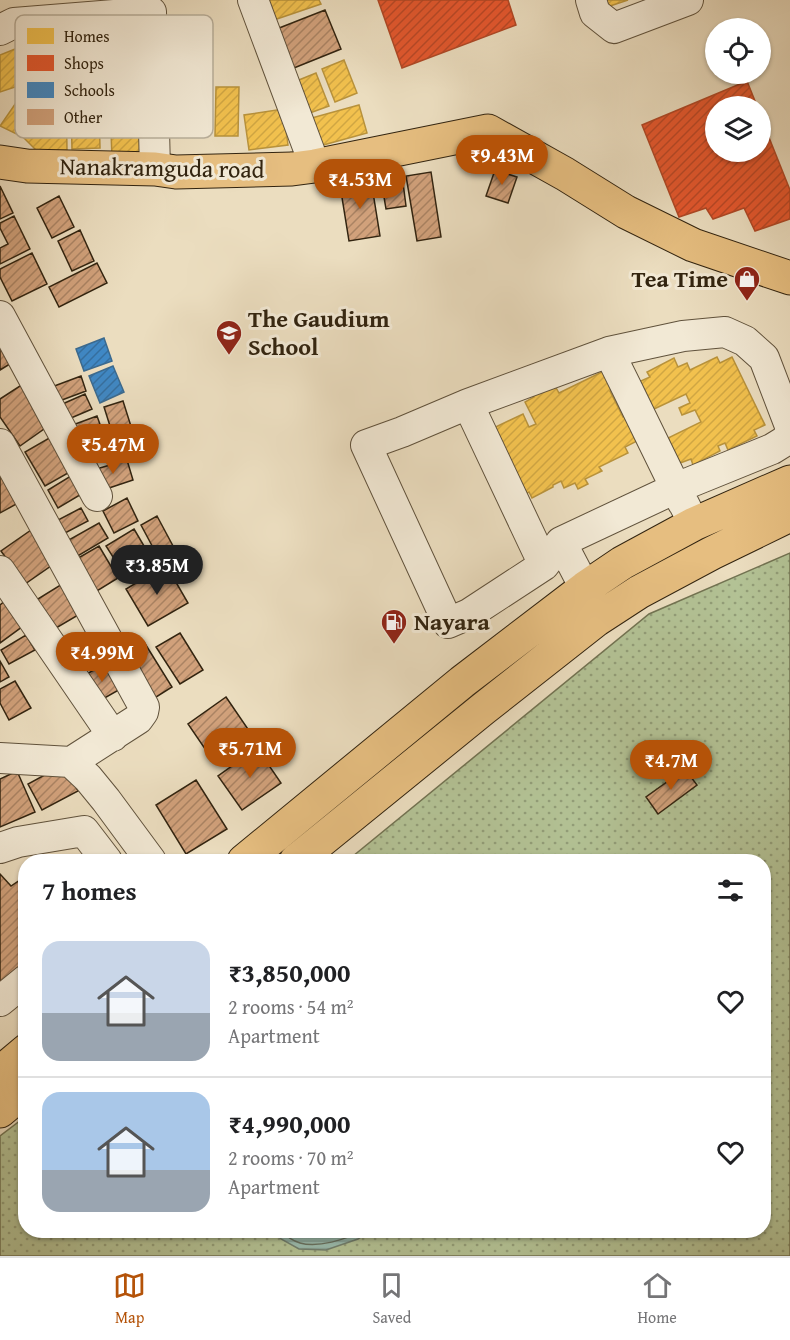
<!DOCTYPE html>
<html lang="en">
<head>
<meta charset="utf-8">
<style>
	body { margin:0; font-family:"Gentium Book Plus",serif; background:#f2f2f2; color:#202124; height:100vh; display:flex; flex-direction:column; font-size:22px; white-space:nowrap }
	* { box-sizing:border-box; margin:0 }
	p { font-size:20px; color:#757577 }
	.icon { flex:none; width:33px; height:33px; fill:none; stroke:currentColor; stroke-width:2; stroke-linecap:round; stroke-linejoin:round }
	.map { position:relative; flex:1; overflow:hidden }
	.drawer { position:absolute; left:18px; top:854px; width:753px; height:384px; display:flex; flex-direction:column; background:#fff; border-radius:24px; box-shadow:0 2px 4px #0004 }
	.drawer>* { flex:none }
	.controls { position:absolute; left:705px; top:18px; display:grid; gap:12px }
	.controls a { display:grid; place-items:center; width:66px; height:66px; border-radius:50%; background:#fff; box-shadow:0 2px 4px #0004; font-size:30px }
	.price { position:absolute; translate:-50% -51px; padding:0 14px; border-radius:21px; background:#b45309; color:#fff; font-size:20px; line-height:39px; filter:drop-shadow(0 2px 3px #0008) }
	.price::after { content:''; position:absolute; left:50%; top:36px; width:18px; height:14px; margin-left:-9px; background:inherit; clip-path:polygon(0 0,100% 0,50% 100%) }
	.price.active { background:#222; color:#fff }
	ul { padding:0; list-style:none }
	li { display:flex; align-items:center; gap:18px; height:150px; padding:0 24px }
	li+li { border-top:2px solid #e0e0e0 }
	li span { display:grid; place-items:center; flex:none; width:168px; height:120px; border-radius:18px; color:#555 }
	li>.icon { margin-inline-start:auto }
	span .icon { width:72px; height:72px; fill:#fffc; stroke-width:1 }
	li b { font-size:26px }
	h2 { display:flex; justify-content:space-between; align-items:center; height:72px; padding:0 24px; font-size:26px }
	.tabs { display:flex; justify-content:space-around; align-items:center; height:84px; border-top:2px solid #e0e0e0; background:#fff; font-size:16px; color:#757577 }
	.tabs a { display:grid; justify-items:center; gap:3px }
	.tabs .active { color:#b45309 }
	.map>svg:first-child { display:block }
</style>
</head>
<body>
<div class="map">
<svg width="790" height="1256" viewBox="0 0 790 1256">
	<defs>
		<pattern id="grass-dots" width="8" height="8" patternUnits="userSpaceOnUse" patternTransform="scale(1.5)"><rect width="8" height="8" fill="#b3c295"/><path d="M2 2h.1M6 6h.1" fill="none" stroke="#929d78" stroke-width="1.8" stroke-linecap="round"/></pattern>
		<pattern id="water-rules" width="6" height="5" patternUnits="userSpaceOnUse" patternTransform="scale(1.5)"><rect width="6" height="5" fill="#99bcaf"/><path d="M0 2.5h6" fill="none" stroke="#84a196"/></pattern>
		<pattern id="homes-hatch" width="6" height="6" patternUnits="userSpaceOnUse" patternTransform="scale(1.5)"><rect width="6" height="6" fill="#f2c14e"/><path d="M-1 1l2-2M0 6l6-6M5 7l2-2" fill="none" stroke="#d0a643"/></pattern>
		<pattern id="shops-hatch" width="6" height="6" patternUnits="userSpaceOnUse" patternTransform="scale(1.5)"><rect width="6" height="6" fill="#e4572e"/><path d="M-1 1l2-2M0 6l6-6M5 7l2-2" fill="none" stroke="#b94826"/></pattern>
		<pattern id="schools-hatch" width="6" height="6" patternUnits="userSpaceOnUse" patternTransform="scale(1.5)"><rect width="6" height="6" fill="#3f88c5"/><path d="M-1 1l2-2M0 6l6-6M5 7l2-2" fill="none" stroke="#356f9f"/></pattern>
		<pattern id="building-hatch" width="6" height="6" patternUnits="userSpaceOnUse" patternTransform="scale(1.5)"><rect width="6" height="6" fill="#d1a17b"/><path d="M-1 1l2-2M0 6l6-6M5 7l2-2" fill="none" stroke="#aa8363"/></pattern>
	</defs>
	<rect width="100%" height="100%" fill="#ebddbf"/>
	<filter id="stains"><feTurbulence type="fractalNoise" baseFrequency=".00333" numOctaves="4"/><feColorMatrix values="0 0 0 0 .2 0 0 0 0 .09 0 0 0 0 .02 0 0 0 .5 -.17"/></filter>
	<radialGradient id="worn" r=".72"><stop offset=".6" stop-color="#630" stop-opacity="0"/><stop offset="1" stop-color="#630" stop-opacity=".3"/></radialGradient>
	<!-- grass -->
	<path fill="url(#grass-dots)" stroke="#727352" stroke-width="1.5" d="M790,553V1256H0V1136L25,1117L26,1230H764V861H347L649,614Z"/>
	<!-- water -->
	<path fill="url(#water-rules)" stroke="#707f6f" stroke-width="1.5" d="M272,1230H371L358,1239L326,1250L299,1249L281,1239Z"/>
	<!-- homes -->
	<path fill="url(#homes-hatch)" stroke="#b8923b" stroke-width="1.5" d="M261,0H319L321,4L268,22Z
		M598,0H628L601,9Z
		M97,30L100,148L72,149L69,31Z
		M15,49L27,83L0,92V55Z
		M344,60L357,93L335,102L322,69Z
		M316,73L329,106L307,114L294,82Z
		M216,87H239L238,136H215Z
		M66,92L67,150L37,151L23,137L0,126L22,94Z
		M359,105L367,133L316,147L308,119Z
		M283,109L288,145L249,150L244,115Z
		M147,130L148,158L112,159L111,131Z
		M717,357L720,363L732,357L765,425L754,430L757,436L728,450L725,443L718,446L720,451L693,465L691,459L680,463L668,438L701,422L695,410L682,415L679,408L690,403L686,394L654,409L634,384L650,377L647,372L674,358L678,367L687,363L690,370Z
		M608,369L617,387L610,391L623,417L629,414L641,439L625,447L628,453L599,467L602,471L585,479L588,484L578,489L575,483L564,488L561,481L553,485V487L532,498L529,492L519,497L487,431L523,414L529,427L536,424L525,402L534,397L532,392L555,386L559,393Z"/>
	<!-- shops -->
	<path fill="url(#shops-hatch)" stroke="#af4825" stroke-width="1.5" d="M378,0H508L516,25L402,68Z
		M747,81L757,106H716V152H760V115L790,190V219L755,231L744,208L713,219L706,208L679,217L642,125Z"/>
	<!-- schools -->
	<path fill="url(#schools-hatch)" stroke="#3b6a8f" stroke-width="1.5" d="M104,338L112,361L84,371L76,349Z
		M113,366L124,392L100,403L89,376Z"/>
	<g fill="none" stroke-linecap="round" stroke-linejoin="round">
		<!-- shore -->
		<path stroke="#667060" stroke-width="1.5" d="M280,1230C285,1235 293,1241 300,1243C317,1248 347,1240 361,1230"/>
	</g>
	<!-- building -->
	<path fill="url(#building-hatch)" stroke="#322410" stroke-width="1.5" d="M325,10L341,49L284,72L269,32Z
		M495,170L517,177L508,203L486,196Z
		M431,172L441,237L417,241L406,176Z
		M402,175L406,206L386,209L381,179Z
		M371,180L380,236L349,241L340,185Z
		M0,186L13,213L0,219Z
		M59,196L74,227L52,238L37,208Z
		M14,216L30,249L0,264V248L8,244L0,228V223Z
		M80,230L94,261L72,271L58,241Z
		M32,253L47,284L12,301L0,277V269Z
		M97,263L107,283L59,307L49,287Z
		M0,331L18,359L0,370Z
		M81,376L86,391L54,403L49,388Z
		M23,384L51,424L20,446L0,417V399Z
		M85,394L92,409L64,421L58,406Z
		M123,401L135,439L116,445L104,407Z
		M97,416L110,452L83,463L70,426Z
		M58,433L77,468L45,486L25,452Z
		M127,460L133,480L100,491L93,470Z
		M0,468L20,502L0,513Z
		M79,471L90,489L58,508L48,490Z
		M127,498L138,521L114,533L103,511Z
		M81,508L88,521L65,533L58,520Z
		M157,516L173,546L157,555L141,525Z
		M99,523L108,538L76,557L67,541Z
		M34,528L58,561L25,584L1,551Z
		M134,529L147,551L120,568L106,546Z
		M99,546L118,578L92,594L73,561Z
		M166,565L188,603L148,626L126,589Z
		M67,581L85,611L51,631L33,602Z
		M11,596L30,621L0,643V605Z
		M180,633L203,670L180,684L156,647Z
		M26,635L35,650L9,664L1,650Z
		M144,642L172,687L153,699L126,654Z
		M0,661L9,677L0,682Z
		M109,661L124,687L94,704L80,678Z
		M15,681L31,708L9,720L0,703V689Z
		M226,697L252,735L214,762L188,724Z
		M257,748L281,783L242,810L218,776Z
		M63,765L78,791L42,810L28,784Z
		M685,769L697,785L658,814L646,797Z
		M17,771L35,812L0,827V779Z
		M196,780L227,829L186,854L156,805Z
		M0,874L11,886L26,876V967L0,989Z"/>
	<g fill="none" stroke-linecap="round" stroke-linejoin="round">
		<!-- minor casing -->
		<g stroke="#60523c" stroke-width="32">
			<path id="minor" d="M253,0L315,166
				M591,0L595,13L614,28L688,0
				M0,30L14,23L151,12L155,169
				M0,316L97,496
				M609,352L683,336L725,332L745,341L764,358L790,426
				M468,404L402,432L366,445L448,623L469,614L544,565
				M0,444L144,707L143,712L138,719L71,762
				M694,524L684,504L683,503C658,452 634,402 609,352L468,404L544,565L561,542L676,488L772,449L785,441L790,434
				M561,542L585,588
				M0,571L113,736
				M0,758L71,762L88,778L106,800L151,861
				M0,848L18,842L84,831L107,861
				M0,1001L26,980"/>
		</g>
		<!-- major casing -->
		<g stroke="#322410" stroke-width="35">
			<path id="major" d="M0,162L27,166L155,169L176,172L292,169L315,166L488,131L565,174L626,212L693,245L790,278
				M244,861L462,682L585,588L622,563L694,524L790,482
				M296,861L483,709L596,620L639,592L712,553L790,515
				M0,1073L26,1051
				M0,1111L26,1089"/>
		</g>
		<!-- minor -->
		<use href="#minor" stroke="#f2e9d5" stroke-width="30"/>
		<!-- major -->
		<use href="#major" stroke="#e6be80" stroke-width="33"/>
	</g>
	<!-- icons -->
	<defs>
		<g id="shop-pin" transform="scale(1.35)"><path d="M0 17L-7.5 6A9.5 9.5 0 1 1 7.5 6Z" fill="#8f2418" stroke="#f2e9d5"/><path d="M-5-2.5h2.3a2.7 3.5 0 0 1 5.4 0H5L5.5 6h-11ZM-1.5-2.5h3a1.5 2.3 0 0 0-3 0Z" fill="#fff"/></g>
		<g id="school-pin" transform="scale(1.35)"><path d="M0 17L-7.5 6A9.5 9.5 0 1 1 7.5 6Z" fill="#8f2418" stroke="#f2e9d5"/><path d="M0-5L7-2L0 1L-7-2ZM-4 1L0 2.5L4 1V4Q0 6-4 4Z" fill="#fff"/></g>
		<g id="fuel-pin" transform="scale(1.35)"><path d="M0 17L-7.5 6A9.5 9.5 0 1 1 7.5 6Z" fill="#8f2418" stroke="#f2e9d5"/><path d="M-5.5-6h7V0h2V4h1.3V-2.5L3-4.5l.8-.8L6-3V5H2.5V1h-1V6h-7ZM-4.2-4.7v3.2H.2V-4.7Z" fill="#fff"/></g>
	</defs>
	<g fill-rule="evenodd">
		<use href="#shop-pin" x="747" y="279"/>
		<use href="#school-pin" x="229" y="333"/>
		<use href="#fuel-pin" x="394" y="622"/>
	</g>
	<g text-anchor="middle" stroke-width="6" stroke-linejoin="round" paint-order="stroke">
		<!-- street labels -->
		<g font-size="24" fill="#322410" stroke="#f2e9d5">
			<text transform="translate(162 168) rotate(1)" y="8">Nanakramguda road</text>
		</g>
		<!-- poi labels -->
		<g font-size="24" font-weight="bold" fill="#322410" stroke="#f2e9d5" text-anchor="start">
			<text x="728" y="287" text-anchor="end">Tea Time</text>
			<text x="248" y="327">The Gaudium<tspan x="248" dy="28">School</tspan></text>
			<text x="414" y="630">Nayara</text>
		</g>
	</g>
	<!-- legend -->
	<rect x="15" y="15" width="198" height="123" rx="9" fill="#f2e9d5" stroke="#b8ae9a" stroke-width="1.5"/>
	<rect x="27" y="28" width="27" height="16" fill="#f2c14e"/>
	<rect x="27" y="55" width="27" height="16" fill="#e4572e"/>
	<rect x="27" y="82" width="27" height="16" fill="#3f88c5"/>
	<rect x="27" y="109" width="27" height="16" fill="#d1a17b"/>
	<g font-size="16" fill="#322410">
		<text x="64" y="42">Homes</text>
		<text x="64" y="69">Shops</text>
		<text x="64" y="96">Schools</text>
		<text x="64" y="123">Other</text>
	</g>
	<rect width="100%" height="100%" filter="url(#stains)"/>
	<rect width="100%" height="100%" fill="url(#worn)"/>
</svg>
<div class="controls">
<a><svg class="icon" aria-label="locate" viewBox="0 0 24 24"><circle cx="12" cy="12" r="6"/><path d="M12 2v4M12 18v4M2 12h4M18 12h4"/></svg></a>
<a><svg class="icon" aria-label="layers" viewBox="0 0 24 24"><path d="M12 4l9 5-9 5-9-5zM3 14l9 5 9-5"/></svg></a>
</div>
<b class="price" style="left:502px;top:186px">₹9.43M</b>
<b class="price" style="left:360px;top:210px">₹4.53M</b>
<b class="price" style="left:113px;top:475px">₹5.47M</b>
<b class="price active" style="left:157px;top:596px">₹3.85M</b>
<b class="price" style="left:102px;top:683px">₹4.99M</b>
<b class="price" style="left:250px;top:779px">₹5.71M</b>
<b class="price" style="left:671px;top:791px">₹4.7M</b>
<section class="drawer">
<h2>7 homes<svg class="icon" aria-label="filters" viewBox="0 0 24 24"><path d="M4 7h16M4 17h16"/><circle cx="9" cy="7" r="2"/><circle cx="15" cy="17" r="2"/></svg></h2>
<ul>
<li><span style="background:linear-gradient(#c9d6e8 60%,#9aa5b1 0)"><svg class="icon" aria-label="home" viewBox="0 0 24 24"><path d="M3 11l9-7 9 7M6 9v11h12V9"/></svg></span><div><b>₹3,850,000</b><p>2 rooms · 54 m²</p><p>Apartment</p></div><svg class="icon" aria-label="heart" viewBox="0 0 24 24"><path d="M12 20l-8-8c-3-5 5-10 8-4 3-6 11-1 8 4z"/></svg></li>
<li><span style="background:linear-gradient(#a9c7e8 65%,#9aa5b1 0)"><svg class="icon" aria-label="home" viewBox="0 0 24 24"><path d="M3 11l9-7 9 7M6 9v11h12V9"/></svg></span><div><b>₹4,990,000</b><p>2 rooms · 70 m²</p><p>Apartment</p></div><svg class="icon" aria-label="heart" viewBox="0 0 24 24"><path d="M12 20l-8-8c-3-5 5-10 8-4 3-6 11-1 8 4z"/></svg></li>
</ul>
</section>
</div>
<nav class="tabs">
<a class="active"><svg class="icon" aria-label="map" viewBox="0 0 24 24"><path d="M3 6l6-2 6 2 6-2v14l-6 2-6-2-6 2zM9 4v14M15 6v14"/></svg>Map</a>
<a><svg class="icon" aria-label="saved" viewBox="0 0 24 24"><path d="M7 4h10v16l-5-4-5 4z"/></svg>Saved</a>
<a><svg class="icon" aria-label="home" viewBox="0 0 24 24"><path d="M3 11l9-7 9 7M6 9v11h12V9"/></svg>Home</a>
</nav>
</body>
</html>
